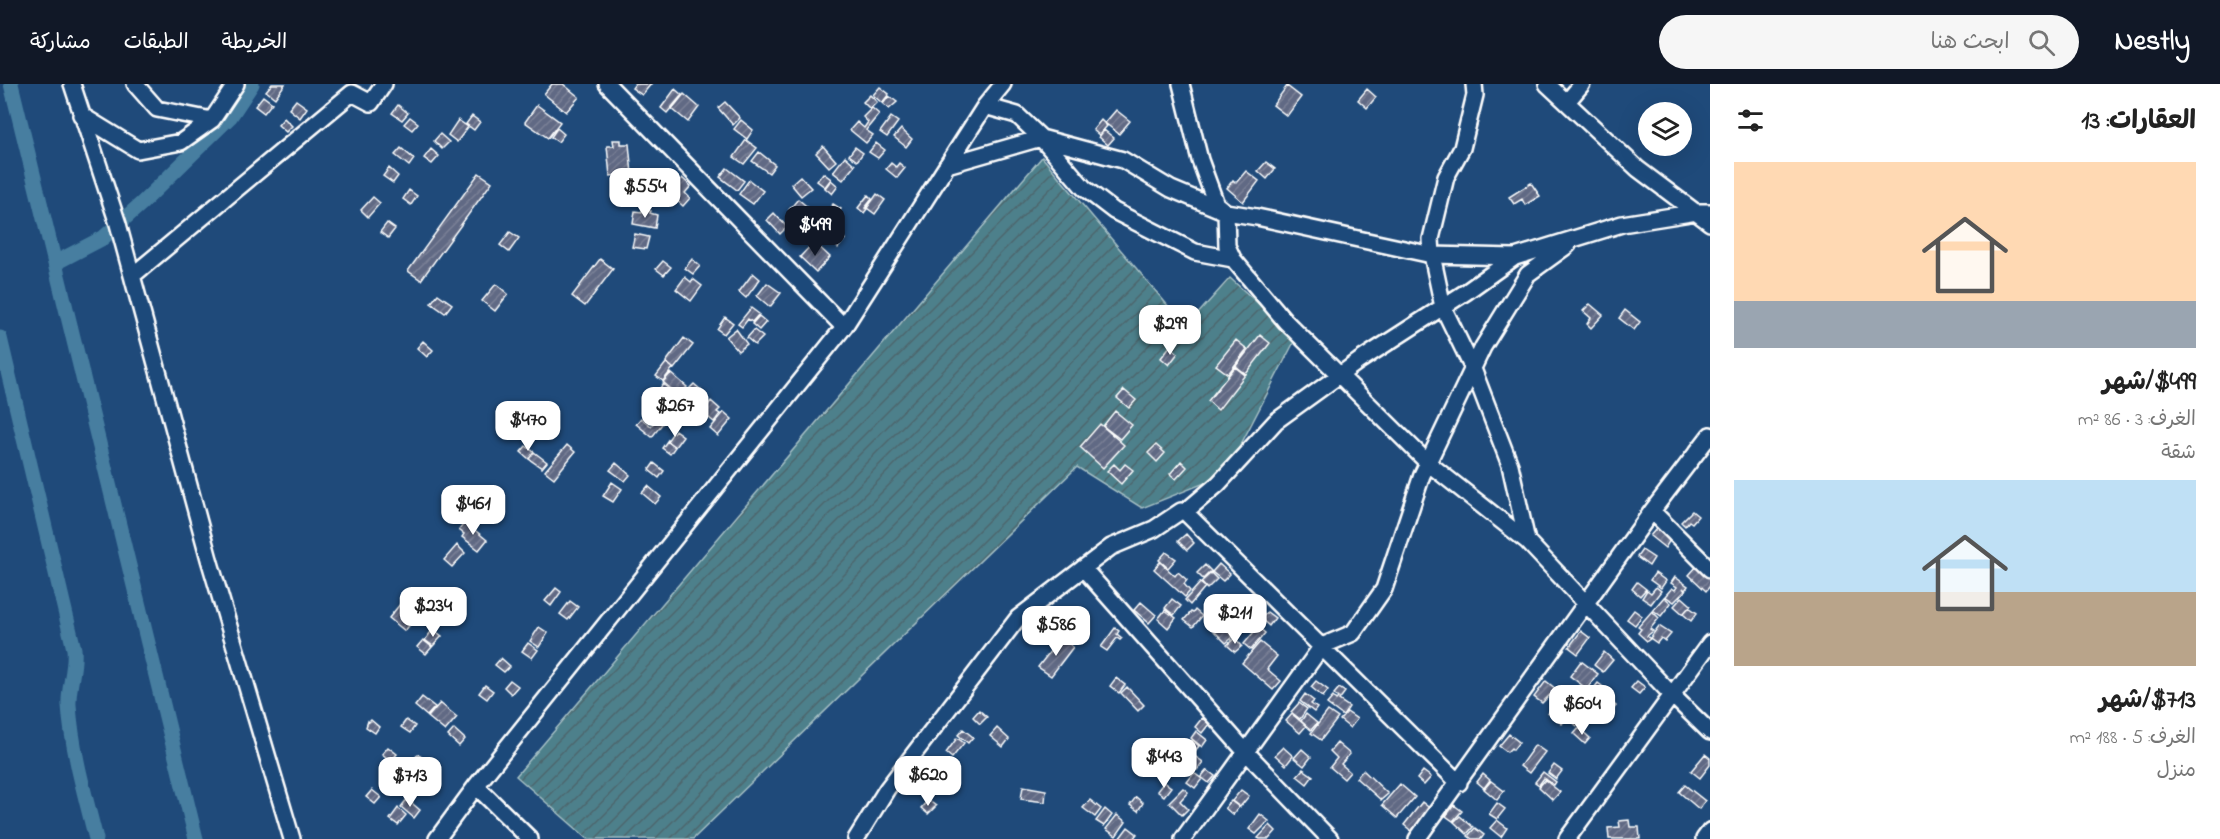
<!DOCTYPE html>
<html lang="ar">
<head>
<meta charset="utf-8">
<style>
	body { margin:0; font-family:"Indie Flower","Playpen Sans Arabic",sans-serif; background:#f6f6f6; color:#222; direction:rtl; height:100vh; display:flex; flex-direction:column; font-size:22px; white-space:nowrap }
	* { box-sizing:border-box; margin:0 }
	p { font-size:20px; color:#767676 }
	.icon { flex:none; width:33px; height:33px; fill:none; stroke:currentColor; stroke-width:2; stroke-linecap:round; stroke-linejoin:round }
	.map { position:relative; flex:1; overflow:hidden; direction:ltr }
	.drawer { display:flex; flex-direction:column; background:#fff; width:510px }
	.drawer>* { flex:none }
	.controls { position:absolute; left:1638px; top:18px; display:grid; gap:12px }
	.controls a { display:grid; place-items:center; width:54px; height:54px; border-radius:50%; background:#fff; box-shadow:0 6px 24px #0002; font-size:30px }
	.price { position:absolute; translate:-50% -51px; padding:0 14px; border-radius:12px; background:#fff; color:#222; font-size:20px; line-height:39px; filter:drop-shadow(0 2px 3px #0008) }
	.price::after { content:''; position:absolute; left:50%; top:36px; width:18px; height:14px; margin-left:-9px; background:inherit; clip-path:polygon(0 0,100% 0,50% 100%) }
	.price.selected { background:#111827; color:#fff }
	ul { padding:0; list-style:none }
	li { display:grid; align-content:center; gap:12px; height:318px; padding:0 24px }
	li span { display:grid; place-items:center; height:186px; border-radius:0px; color:#555 }
	li>.icon { margin-inline-start:auto }
	span .icon { width:108px; height:108px; fill:#fffc; stroke-width:1 }
	li b { font-size:26px }
	h2 { display:flex; justify-content:space-between; align-items:center; height:72px; padding:0 24px; font-size:26px }
	header { display:flex; align-items:center; gap:36px; box-sizing:border-box; height:84px; padding:0 30px; background:#111827; color:#fff }
	header strong { font-size:28px }
	nav { display:flex; gap:33px; margin-inline-start:auto; font-size:21px }
	.search { width:420px; height:54px; background:#f6f6f6; display:flex; align-items:center; gap:15px; box-sizing:border-box; padding:0 21px; border-radius:33px; color:#767676; font-size:22px }
	main { display:flex; flex:1; min-height:0 }
	.map>svg:first-child { display:block }
</style>
</head>
<body>
<header>
<strong>Nestly</strong>
<div class="search"><svg class="icon" aria-label="search" viewBox="0 0 24 24"><circle cx="10" cy="10" r="6"/><path d="M15 15l6 6"/></svg>ابحث هنا</div>
<nav><a>الخريطة</a><a>الطبقات</a><a>مشاركة</a></nav>
</header>
<main>
<section class="drawer">
<h2>العقارات: 13<svg class="icon" aria-label="filters" viewBox="0 0 24 24"><path d="M4 7h16M4 17h16"/><circle cx="9" cy="7" r="2"/><circle cx="15" cy="17" r="2"/></svg></h2>
<ul>
<li><span style="background:linear-gradient(#ffd9b3 75%,#9aa5b1 0)"><svg class="icon" aria-label="home" viewBox="0 0 24 24"><path d="M3 11l9-7 9 7M6 9v11h12V9"/></svg></span><div><b>$499/شهر</b><p>الغرف: 3 · 86 m²</p><p>شقة</p></div></li>
<li><span style="background:linear-gradient(#bfe0f5 60%,#b9a48a 0)"><svg class="icon" aria-label="home" viewBox="0 0 24 24"><path d="M3 11l9-7 9 7M6 9v11h12V9"/></svg></span><div><b>$713/شهر</b><p>الغرف: 5 · 188 m²</p><p>منزل</p></div></li>
</ul>
</section>
<div class="map">
<svg width="1710" height="755" viewBox="0 0 1710 755">
	<defs>
		<pattern id="garden-furrows" width="10" height="10" patternUnits="userSpaceOnUse" patternTransform="scale(1.5)"><rect width="10" height="10" fill="#4e808b"/><path d="M-1 1l2-2M0 10L10 0M9 11l2-2" fill="none" stroke="#4d666c"/></pattern>
		<pattern id="building-hatch" width="6" height="6" patternUnits="userSpaceOnUse" patternTransform="scale(1.5)"><rect width="6" height="6" fill="#616984"/><path d="M-1 1l2-2M0 6l6-6M5 7l2-2" fill="none" stroke="#798096"/></pattern>
	</defs>
	<rect width="100%" height="100%" fill="#1f4a7a"/>
	<filter id="ink" filterUnits="userSpaceOnUse"><feTurbulence type="fractalNoise" baseFrequency=".0167" numOctaves="2"/><feDisplacementMap in="SourceGraphic" scale="12" xChannelSelector="R" yChannelSelector="G"/><feConvolveMatrix kernelMatrix="1 2 1 2 8 2 1 2 1" color-interpolation-filters="sRGB"/></filter>
	<g filter="url(#ink)">
		<!-- garden -->
		<path fill="url(#garden-furrows)" stroke="#a6c0c5" stroke-width="1.5" d="M1042,73L1186,243L1230,194L1296,254L1225,391L1142,424L1077,383L693,755H588L516,692Z"/>
		<g fill="none" stroke-linecap="round" stroke-linejoin="round">
			<!-- canal -->
			<path stroke="#467ea0" stroke-width="15" d="M11,0L196,755
				M55,179L103,154L142,119L230,33L252,0
				M0,254L74,565C76,585 68,602 69,621C72,667 85,711 96,755"/>
		</g>
		<!-- building -->
		<path fill="url(#building-hatch)" stroke="#fff" stroke-width="1.5" d="M272,0H285L275,14L266,7Z
			M552,0H563L579,13L566,28L544,10Z
			M635,0H651L642,11L632,4Z
			M1287,2L1301,13L1287,32L1273,21Z
			M880,3L889,10L882,19L873,11Z
			M675,5L682,11L667,29L661,24Z
			M1367,5L1376,13L1367,24L1358,16Z
			M684,10L699,23L688,38L672,25Z
			M870,11L877,18L870,25L863,18Z
			M263,12L272,19L264,29L255,22Z
			M889,12L897,18L889,25L883,20Z
			M296,16L307,24L300,34L289,25Z
			M725,18L740,34L733,41L718,24Z
			M398,21L408,29L402,36L392,29Z
			M537,21L560,38L548,54L525,38Z
			M872,24L879,30L866,46L873,51L866,59L850,46L857,38L864,44L868,38L863,33Z
			M1116,26L1130,37L1119,50L1105,39Z
			M472,32L480,38L474,46L466,40Z
			M410,33L418,39L412,46L404,40Z
			M891,33L898,38L887,53L880,48Z
			M284,34L292,42L286,48L278,41Z
			M458,36L468,43L457,58L448,51Z
			M741,36L753,46L747,55L734,45Z
			M1101,36L1107,42L1099,51L1093,46Z
			M557,44L564,50L558,58L551,53Z
			M901,45L912,55L906,63L894,53Z
			M1104,46L1114,54L1108,61L1099,53Z
			M440,50L449,58L442,65L434,57Z
			M613,56H621V60H629L632,90L610,92L607,62H614Z
			M746,56L757,64L744,80L734,73Z
			M876,59L885,66L878,74L869,68Z
			M823,62L836,77L829,83L816,69Z
			M855,63L863,69L857,77L849,71Z
			M401,64L414,75L409,82L395,71Z
			M431,65L439,72L432,80L424,74Z
			M759,68L775,81L769,89L752,77Z
			M845,72L855,81L843,96L833,88Z
			M1266,78L1275,85L1267,95L1258,87Z
			M891,79L896,83L899,79L905,84L897,94L886,85Z
			M389,84L398,92L393,99L383,92Z
			M727,84L744,97L737,106L720,93Z
			M1246,87L1259,97L1243,118L1227,104L1233,96L1236,99Z
			M479,89L492,98L421,196L408,187Z
			M823,89L831,95L825,103L817,97Z
			M800,92L811,104L801,112L791,100Z
			M682,94L691,102L685,109L690,114L683,122L668,109Z
			M749,96L763,107L753,120L739,110Z
			M831,96L838,102L832,110L825,104Z
			M1531,99L1540,112L1525,121L1522,115L1514,120L1509,113Z
			M409,106L417,112L411,121L403,115Z
			M877,110L885,116L875,130L867,124Z
			M868,111L872,115L865,124L867,125L864,129L858,124Z
			M373,113L380,119L368,133L361,126Z
			M798,115L817,131L808,141L789,126Z
			M833,120L841,125L831,139L823,133Z
			M642,125L651,127L650,129L657,131L655,144L633,140L635,127L642,128Z
			M774,129L787,143L780,150L767,136Z
			M820,132L828,138L822,146L814,140Z
			M387,139L395,145L388,154L380,148Z
			M836,147L845,155L838,164L829,156Z
			M510,148L519,154L509,168L500,161Z
			M635,150L649,153L646,165L632,163Z
			M814,158L830,173L816,188L800,173Z
			M600,175L613,185L585,222L572,212Z
			M692,175L700,182L693,190L685,184Z
			M663,177L671,183L664,191L656,185Z
			M753,189L760,195L746,214L739,208Z
			M685,193L691,198L693,195L702,202L691,217L676,205Z
			M767,199L781,209L770,223L757,212Z
			M496,200L508,210L495,227L482,217Z
			M438,210L452,220L445,229L431,219Z
			M1590,220L1603,231L1591,244L1587,240L1591,234L1583,227Z
			M751,224L759,230L752,238L748,235L742,243L738,240Z
			M1625,226L1640,238L1634,246L1619,234Z
			M759,232L766,238L759,246L752,240Z
			M725,233L733,239L724,250L717,245Z
			M736,245L747,260L738,267L726,253Z
			M754,246L763,253L755,261L747,254Z
			M1260,251L1270,259L1246,290L1236,282Z
			M684,254L693,261L674,285L666,278Z
			M1236,256L1247,265L1228,290L1216,281Z
			M423,257L433,266L427,273L417,264Z
			M1170,262L1178,269L1169,281L1161,274Z
			M666,279L673,284L663,297L656,292Z
			M1235,283L1245,291L1218,326L1208,317Z
			M671,289L687,303L679,312L663,298Z
			M663,300L671,307L665,314L657,308Z
			M694,300L701,306L687,322L679,315Z
			M1124,306L1136,316L1129,324L1117,314Z
			M711,317L720,325L717,328L720,330L714,338L709,334L705,338L699,333Z
			M667,323L679,331L675,338L663,330Z
			M1115,327L1132,341L1120,355L1103,342Z
			M724,328L732,335L718,352L710,345Z
			M641,334L651,342L656,336L662,340L652,353L636,340Z
			M1100,340L1124,361L1103,384L1080,363Z
			M675,346L683,352L675,363L667,357Z
			M667,357L675,363L670,370L662,364Z
			M567,361L575,368L554,394L545,387Z
			M1156,361L1165,369L1157,378L1148,369Z
			M526,362L534,368L529,375L521,368Z
			M534,368L547,378L542,384L529,375Z
			M1181,377L1187,383L1176,395L1170,390Z
			M616,379L630,391L625,397L610,386Z
			M654,379L664,387L659,394L649,386Z
			M1114,380L1120,386L1125,380L1133,386L1121,400L1107,387Z
			M612,398L622,405L613,418L603,412Z
			M648,402L661,413L655,420L642,409Z
			M1692,427L1698,432L1692,439L1689,437L1685,442L1681,438Z
			M465,438L487,456L479,466L462,453L464,450L459,446Z
			M1656,445L1670,456L1665,464L1650,452Z
			M1186,450L1194,459L1187,466L1178,457Z
			M457,461L465,469L452,483L444,476Z
			M1642,466L1654,474L1649,482L1637,473Z
			M1166,468L1176,475L1168,484L1159,476Z
			M1160,478L1175,492L1178,488L1187,496L1184,500L1190,507L1185,513L1154,485Z
			M1219,480L1230,490L1223,497L1212,488Z
			M1205,481L1211,487L1203,495L1197,489Z
			M1697,482L1710,492V502L1706,507L1689,491Z
			M1211,489L1217,495L1207,505L1201,498Z
			M1655,489L1666,497L1661,504L1650,496Z
			M1675,493L1688,502L1685,506L1683,504L1685,507L1674,518L1665,512L1672,504L1675,506L1677,503L1671,499Z
			M1637,498L1646,505L1640,512L1632,505Z
			M1200,499L1205,503L1190,521L1185,516Z
			M1656,503L1661,507L1651,520L1642,514L1647,506L1651,509Z
			M556,504L561,508L551,522L545,517Z
			M444,512L459,524L452,534L436,522Z
			M1664,513L1671,519L1661,532L1653,526Z
			M1682,513L1691,521L1683,530L1674,522Z
			M1172,515L1181,522L1174,531L1165,524Z
			M570,517L578,523L568,536L560,530Z
			M1141,518L1156,531L1149,539L1134,526Z
			M401,519L403,520L401,524L414,535L405,547L389,534Z
			M1217,521L1226,528L1220,535L1212,528Z
			M1689,523L1697,529L1691,537L1683,530Z
			M1165,526L1176,534L1168,544L1158,535Z
			M1195,526L1202,532L1193,543L1184,536L1191,528L1193,529Z
			M1634,526L1642,532L1635,541L1627,535Z
			M1652,527L1659,534L1650,545L1653,547L1647,552L1650,555L1647,557L1638,549L1641,545L1638,543Z
			M1267,528L1275,534L1269,542L1261,535Z
			M1220,539L1233,553L1226,559L1213,546Z
			M1659,542L1671,550L1665,557L1661,554L1657,559L1650,554Z
			M539,543L548,549L539,563L530,557Z
			M1258,543L1265,549L1251,566L1244,560Z
			M1115,544L1119,547L1117,550L1122,554L1120,556L1117,554L1107,567L1101,563Z
			M433,545L442,552L433,562L425,556Z
			M1581,547L1590,554L1578,570L1569,563Z
			M1061,553L1073,563L1051,592L1038,583Z
			M1235,554L1242,562L1235,568L1227,561Z
			M423,556L432,563L426,570L417,563Z
			M1260,558L1277,572L1267,585L1281,597L1273,606L1242,579Z
			M528,559L538,566L532,574L522,567Z
			M1604,568L1613,576L1603,588L1594,581Z
			M501,574L510,582L504,588L495,581Z
			M1581,577L1598,590L1587,605L1570,592Z
			M1116,594L1125,601L1119,609L1110,602Z
			M510,596L518,602L511,610L504,603Z
			M1316,597L1328,606L1323,613L1311,603Z
			M1546,597L1556,605L1542,619L1534,613Z
			M1637,597L1645,603L1639,610L1631,604Z
			M1598,599L1606,605L1598,614L1591,608Z
			M485,601L493,607L487,615L479,609Z
			M1127,603L1144,621L1138,627L1121,609Z
			M1339,604L1345,608L1339,616L1349,623L1343,632L1327,620L1333,613L1336,616L1338,614L1334,610Z
			M1606,606L1610,610L1607,614L1616,622L1610,629L1596,617Z
			M1305,610L1314,617L1311,620L1317,624L1314,628L1300,617Z
			M422,613L435,623L427,632L415,622Z
			M440,619L457,633L445,647L428,633Z
			M1299,619L1307,625L1300,635L1291,628Z
			M1554,621L1568,632L1562,640L1548,629Z
			M979,626L987,633L980,640L973,633Z
			M1328,627L1338,634L1321,656L1311,649Z
			M1576,627L1584,633L1577,642L1570,636Z
			M1347,628L1357,635L1350,644L1340,636Z
			M1292,630L1306,642L1300,649L1286,637Z
			M1306,630L1317,639L1311,646L1301,637Z
			M1202,634L1209,640L1202,649L1195,643Z
			M371,636L379,643L375,649L366,643L368,637L369,638Z
			M406,636L415,642L410,649L401,643Z
			M997,644L1009,655L1003,663L990,652Z
			M1579,644L1590,654L1585,660L1574,650Z
			M454,645L465,655L459,662L448,652Z
			M963,645L973,653L968,659L958,651Z
			M1196,647L1207,656L1202,663L1191,654Z
			M1509,650L1519,658L1513,666L1511,664L1507,668L1499,662Z
			M957,654L964,659L952,674L946,669Z
			M1192,656L1199,662L1188,676L1181,670Z
			M1141,659L1148,665L1142,672L1135,666Z
			M1337,659L1350,670L1341,680L1350,688L1344,695L1330,683L1337,674L1330,667Z
			M1535,661L1545,668L1529,689L1520,682Z
			M388,663L397,670L391,677L382,670Z
			M1283,663L1293,672L1286,681L1275,671Z
			M1302,665L1311,673L1304,682L1294,674Z
			M1155,666L1165,674L1156,685L1146,677Z
			M418,670L427,678L421,686L412,678Z
			M1705,670L1710,674V681L1700,694L1691,687Z
			M1193,671L1203,678L1197,686L1187,679Z
			M1179,672L1187,678L1179,689L1170,683Z
			M1166,674L1172,678L1164,690L1158,685Z
			M1554,681L1562,687L1556,695L1548,689Z
			M393,683L411,699L403,708L385,691Z
			M1303,685L1313,692L1307,700L1297,692Z
			M1207,686L1215,692L1209,699L1201,693Z
			M1363,686L1388,710L1381,716L1356,694Z
			M1423,687L1431,693L1424,701L1417,695Z
			M1543,688L1556,698L1554,701L1544,694L1539,701L1535,698Z
			M940,689L948,696L943,703L934,696Z
			M1194,689L1202,695L1195,704L1187,698Z
			M1483,690L1490,696L1484,704L1477,698Z
			M1545,696L1560,708L1553,716L1539,703Z
			M1491,697L1504,707L1497,716L1484,705Z
			M1164,698L1171,703L1164,712L1157,707Z
			M1400,700L1415,713L1397,734L1382,721Z
			M1685,701L1705,717L1699,725L1679,708Z
			M1023,702L1046,706L1045,718L1021,715Z
			M1183,704L1188,708L1180,717L1188,725L1182,731L1169,718Z
			M372,706L381,713L375,720L366,713Z
			M1241,706L1249,712L1240,723L1232,717Z
			M1136,713L1143,719L1138,727L1130,721Z
			M407,715L420,726L414,734L401,723Z
			M928,716L936,722L928,730L921,724Z
			M1090,716L1101,725L1095,733L1083,724Z
			M1231,717L1239,723L1233,731L1225,724Z
			M1422,718L1432,726L1414,749L1404,741Z
			M1497,719L1505,725L1497,735L1489,730Z
			M1454,721L1462,727L1453,737L1446,732Z
			M398,724L406,731L398,741L390,735Z
			M1105,725L1112,731L1104,742L1096,737Z
			M1260,730L1269,737L1256,750L1249,745Z
			M1117,731L1126,738L1116,752L1106,745Z
			M1460,732L1473,743L1467,750L1454,738Z
			M1497,736L1507,744L1501,753L1490,744Z
			M1629,736L1630,743H1639L1640,755H1609L1608,744L1620,743L1619,737Z
			M1270,741L1276,747L1269,755H1260L1258,754Z
			M1128,743L1137,750L1133,755H1119Z
			M1475,744L1484,751L1481,755H1472L1468,752Z"/>
		<g fill="none" stroke-linecap="round" stroke-linejoin="round">
			<!-- minor casing -->
			<g stroke="#fff" stroke-width="20">
				<path id="minor" d="M72,0L118,140L209,475L292,755
					M135,0L157,25L212,36
					M607,0L844,243
					M1547,0L1638,85L1710,139
					M1567,18L1582,0
					M985,22L1017,31L1041,54L1123,76L1171,105L1226,128L1257,133L1432,171L1431,155L1446,93L1462,64L1475,11L1474,0
					M81,31L138,66L181,58L212,36L236,0
					M947,81L1041,54L1084,104L1114,127L1195,168L1233,175L1227,162L1226,128L1216,120L1200,76L1181,0
					M1710,128H1697L1622,140L1515,173L1432,171L1443,223L1473,285L1510,381L1527,457L1672,611L1710,648
					M1233,175L1286,238L1428,379L1527,457
					M132,192L352,9L371,19L384,0
					M1652,427L1710,485
					M1185,428L1218,400L1276,337L1359,277L1466,208L1515,173
					M1083,484L1245,667L1330,755
					M476,702L530,755
					M437,755L476,702L844,243L985,22L1003,0
					M856,755L887,705L1018,534L1111,463L1154,445L1181,427L1185,428L1459,699
					M1183,755L1322,562L1353,549L1384,505L1422,391L1483,263L1528,190L1568,161
					M1417,755L1652,427L1710,351
					M1567,755L1710,559
					M1704,755L1710,747"/>
			</g>
			<!-- minor -->
			<use href="#minor" stroke="#1f4a7a" stroke-width="15"/>
		</g>
	</g>
</svg>
<div class="controls">
<a><svg class="icon" aria-label="layers" viewBox="0 0 24 24"><path d="M12 4l9 5-9 5-9-5zM3 14l9 5 9-5"/></svg></a>
</div>
<b class="price" style="left:645px;top:135px">$554</b>
<b class="price selected" style="left:815px;top:173px">$499</b>
<b class="price" style="left:1170px;top:272px">$299</b>
<b class="price" style="left:675px;top:354px">$267</b>
<b class="price" style="left:528px;top:368px">$470</b>
<b class="price" style="left:473px;top:452px">$461</b>
<b class="price" style="left:433px;top:554px">$234</b>
<b class="price" style="left:1235px;top:561px">$211</b>
<b class="price" style="left:1056px;top:573px">$586</b>
<b class="price" style="left:1582px;top:652px">$604</b>
<b class="price" style="left:1164px;top:705px">$443</b>
<b class="price" style="left:928px;top:723px">$620</b>
<b class="price" style="left:410px;top:724px">$713</b>
</div>
</main>
</body>
</html>
